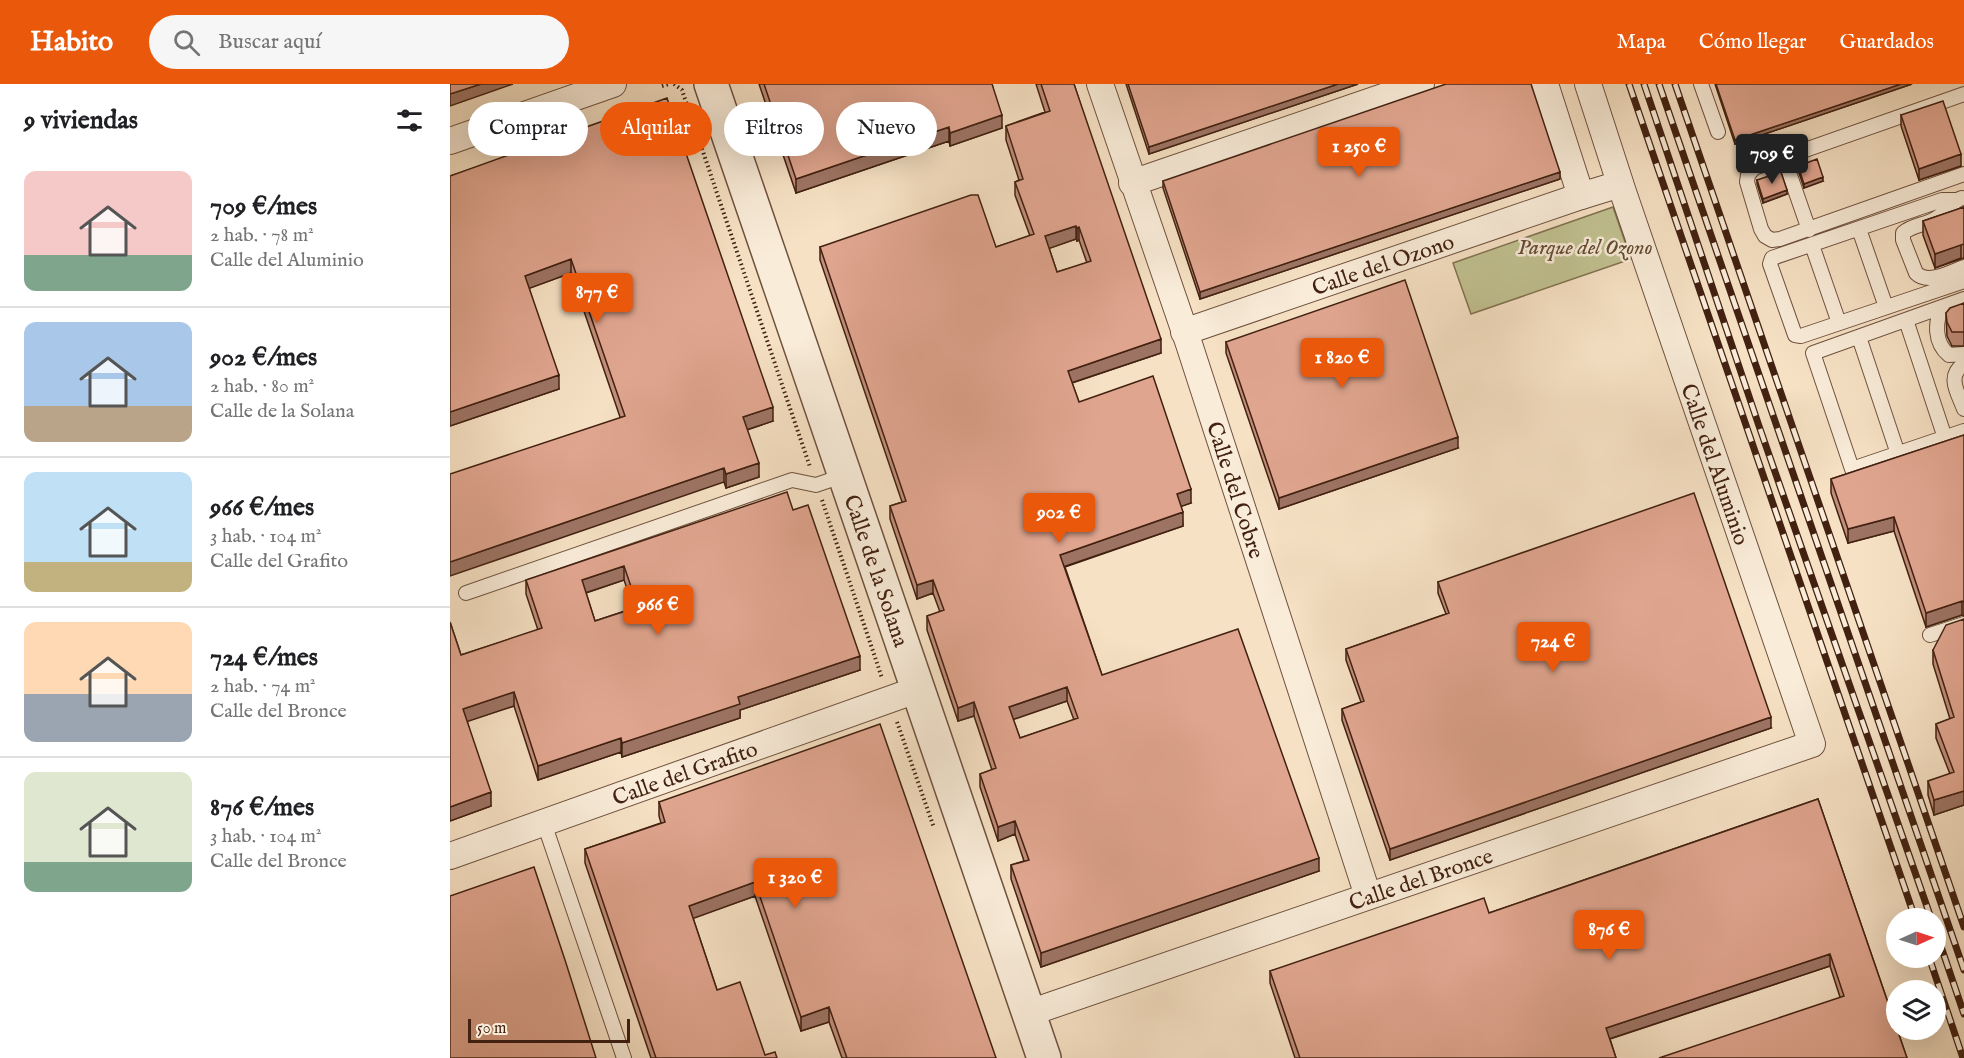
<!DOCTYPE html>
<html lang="es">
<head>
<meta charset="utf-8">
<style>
	body { margin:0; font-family:"IM FELL English",serif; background:#f6f6f6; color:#202124; height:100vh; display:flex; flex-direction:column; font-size:22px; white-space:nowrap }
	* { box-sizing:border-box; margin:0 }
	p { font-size:20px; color:#757577 }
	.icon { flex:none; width:33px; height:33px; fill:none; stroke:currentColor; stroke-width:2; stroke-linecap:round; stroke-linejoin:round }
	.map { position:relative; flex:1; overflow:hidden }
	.sheet { display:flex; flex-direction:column; background:#fff; width:450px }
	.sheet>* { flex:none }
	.banner { position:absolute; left:18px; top:18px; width:570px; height:54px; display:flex; gap:12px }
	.needle { width:39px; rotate:87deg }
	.controls { position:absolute; left:1436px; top:824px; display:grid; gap:12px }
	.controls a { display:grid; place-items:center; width:60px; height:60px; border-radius:50%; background:#fff; box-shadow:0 6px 24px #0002; font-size:30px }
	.scale { position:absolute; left:18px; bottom:15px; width:162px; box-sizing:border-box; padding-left:6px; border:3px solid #422111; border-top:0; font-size:16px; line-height:21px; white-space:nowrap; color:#422111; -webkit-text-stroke:4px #f9ecd9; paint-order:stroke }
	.price { position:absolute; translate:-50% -51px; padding:0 14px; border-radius:6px; background:#ea580c; color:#fff; font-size:20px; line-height:39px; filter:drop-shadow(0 2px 3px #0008) }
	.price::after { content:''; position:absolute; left:50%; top:36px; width:18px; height:14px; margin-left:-9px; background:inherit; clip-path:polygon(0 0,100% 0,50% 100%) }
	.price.active { background:#222; color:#fff }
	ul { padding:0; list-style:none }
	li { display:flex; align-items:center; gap:18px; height:150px; padding:0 24px }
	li+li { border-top:2px solid #e0e0e0 }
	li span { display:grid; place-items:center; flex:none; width:168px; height:120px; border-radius:12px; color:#555 }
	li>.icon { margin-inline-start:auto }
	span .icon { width:72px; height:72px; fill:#fffc; stroke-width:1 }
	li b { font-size:26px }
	h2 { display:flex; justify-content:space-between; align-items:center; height:72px; padding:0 24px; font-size:26px }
	.chip { padding:0 21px; border-radius:27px; background:#fff; box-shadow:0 6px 24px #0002; font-size:21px; line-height:54px }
	.chip.active { background:#ea580c; color:#fff }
	header { display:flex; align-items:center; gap:36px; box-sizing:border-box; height:84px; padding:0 30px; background:#ea580c; color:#fff }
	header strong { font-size:28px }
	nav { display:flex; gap:33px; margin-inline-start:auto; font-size:21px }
	.search { width:420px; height:54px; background:#f6f6f6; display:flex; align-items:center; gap:15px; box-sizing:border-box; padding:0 21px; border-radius:33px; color:#757577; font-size:22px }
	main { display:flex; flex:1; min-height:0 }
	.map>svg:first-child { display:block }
</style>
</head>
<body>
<header>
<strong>Habito</strong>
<div class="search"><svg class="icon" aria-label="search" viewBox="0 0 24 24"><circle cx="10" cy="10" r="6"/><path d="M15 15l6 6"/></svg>Buscar aquí</div>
<nav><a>Mapa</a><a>Cómo llegar</a><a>Guardados</a></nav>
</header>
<main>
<section class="sheet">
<h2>9 viviendas<svg class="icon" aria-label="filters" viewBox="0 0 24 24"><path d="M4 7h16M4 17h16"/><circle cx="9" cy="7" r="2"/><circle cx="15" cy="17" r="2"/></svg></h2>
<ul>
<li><span style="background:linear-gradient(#f6c9c9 70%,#7fa58c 0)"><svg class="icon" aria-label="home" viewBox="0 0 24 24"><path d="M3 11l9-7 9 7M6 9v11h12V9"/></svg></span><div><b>709 €/mes</b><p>2 hab. · 78 m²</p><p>Calle del Aluminio</p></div></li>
<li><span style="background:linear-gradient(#a9c7e8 70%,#b9a48a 0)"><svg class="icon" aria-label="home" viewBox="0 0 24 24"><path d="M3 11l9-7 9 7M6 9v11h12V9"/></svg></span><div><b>902 €/mes</b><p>2 hab. · 80 m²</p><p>Calle de la Solana</p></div></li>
<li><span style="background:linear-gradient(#bfe0f5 75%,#c2b280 0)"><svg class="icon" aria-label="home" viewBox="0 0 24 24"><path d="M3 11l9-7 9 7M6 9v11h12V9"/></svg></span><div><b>966 €/mes</b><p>3 hab. · 104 m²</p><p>Calle del Grafito</p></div></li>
<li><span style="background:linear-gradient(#ffd9b3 60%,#9aa5b1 0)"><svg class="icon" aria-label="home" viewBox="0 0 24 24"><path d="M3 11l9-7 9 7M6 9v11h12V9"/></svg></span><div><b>724 €/mes</b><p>2 hab. · 74 m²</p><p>Calle del Bronce</p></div></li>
<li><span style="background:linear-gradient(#dfe7d0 75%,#7fa58c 0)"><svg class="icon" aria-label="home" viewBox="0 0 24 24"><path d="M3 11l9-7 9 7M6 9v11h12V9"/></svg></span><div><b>876 €/mes</b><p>3 hab. · 104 m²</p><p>Calle del Bronce</p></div></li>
</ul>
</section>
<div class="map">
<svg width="1514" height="974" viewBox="0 0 1514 974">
	<rect width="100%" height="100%" fill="#f6e1c4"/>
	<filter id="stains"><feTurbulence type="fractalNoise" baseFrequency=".00333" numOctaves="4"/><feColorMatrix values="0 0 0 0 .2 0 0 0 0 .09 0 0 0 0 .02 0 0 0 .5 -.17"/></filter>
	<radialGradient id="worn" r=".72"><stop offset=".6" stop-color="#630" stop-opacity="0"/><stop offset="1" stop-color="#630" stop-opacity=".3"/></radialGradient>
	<!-- green -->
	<path fill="#c1c191" stroke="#827151" stroke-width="1.5" d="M1163,123L1181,175L1021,230L1003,179Z"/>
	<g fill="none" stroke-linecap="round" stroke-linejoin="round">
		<!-- service casing -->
		<g stroke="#6f513e" stroke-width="16">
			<path id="service" d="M1251,0L1268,48
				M1514,10L1304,84L1298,91L1297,98L1311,145L1315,152L1322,156L1330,155L1514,90
				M1334,74L1359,146
				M1512,114C1502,117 1496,129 1485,135C1475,141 1462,141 1453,149V156L1466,189C1478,201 1500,188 1514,183
				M1506,116H1492L1322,174L1320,180L1345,251L1351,252L1514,197
				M1409,145L1436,223
				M1362,161L1389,239
				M1514,215L1363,269L1402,385L1514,347
				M1492,223C1485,238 1484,259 1499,271L1514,270
				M1456,236L1495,354
				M1409,253L1448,370
				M1514,280C1496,292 1508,309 1514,325
				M16,509L342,396L366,401L395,391
				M1480,551L1514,540
				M94,739L174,974"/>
		</g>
		<!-- minor casing -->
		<g stroke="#6f513e" stroke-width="28">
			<g id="minor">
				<path id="s1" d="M650,0L739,260L918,812"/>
				<path d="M1095,0L1131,112L1170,100"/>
				<path d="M0,57L163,0"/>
				<path d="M682,99L971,0"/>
				<path id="s2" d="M734,248L1131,112"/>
				<path id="s3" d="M0,772L469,605"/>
				<path id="s4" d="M579,929L1362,660L1173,108L1138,0"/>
			</g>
		</g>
		<!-- tertiary casing -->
		<g stroke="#6f513e" stroke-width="36">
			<g id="tertiary">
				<path id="s5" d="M261,0L594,974"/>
			</g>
		</g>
		<!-- path -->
		<path stroke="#422111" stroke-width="4" stroke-dasharray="1.5 3" stroke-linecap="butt" d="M224,0L232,6L360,383
			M212,2L219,0
			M372,416L432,594
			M447,638L484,744"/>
		<!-- service -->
		<use href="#service" stroke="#f9ecd9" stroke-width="14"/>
		<!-- minor -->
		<use href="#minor" stroke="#f9ecd9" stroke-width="26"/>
		<!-- tertiary -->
		<use href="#tertiary" stroke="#f9ecd9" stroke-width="33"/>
		<!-- rail casing -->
		<g stroke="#422111" stroke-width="7">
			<path id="rail" d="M1179,0L1465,834
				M1194,0L1309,342L1481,834
				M1209,0L1514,886
				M1225,0L1514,843
				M1485,845L1514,930
				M1479,873L1513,974"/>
		</g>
		<!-- rail -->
		<use href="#rail" stroke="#f9ecd9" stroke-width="4.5" stroke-dasharray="14" stroke-linecap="butt"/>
	</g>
	<!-- wall -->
	<path fill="#c18e7b" stroke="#422111" stroke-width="1.5" fill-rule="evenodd" d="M309,0H542L552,44L500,62L499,57L346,109Z
		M586,0H624L711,269L622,299L629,318L741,419L731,422L733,442L615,483L652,591L869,787L591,883L561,795V781L574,777L565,750L548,757L530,703V690L542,686L524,632L508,637L477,546V532L490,528L483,509L467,515L440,435V422L452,418L370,176V163H546L580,152L565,111V98L569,96L556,56V42L595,28ZM626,155L627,157L629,156L637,179L607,188L599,164ZM617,617L624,636L570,654L563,635Z
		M676,0H908L699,70Z
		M1265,0H1462L1285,60Z
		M1451,31L1511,82L1469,96L1451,42Z
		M36,80L323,337L297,346L309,393L276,404L274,398L170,333L121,189L79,204L109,305L0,342V92Z
		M1348,82L1373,97L1354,104L1348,86Z
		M1110,95L750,215L713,104V97Z
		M1307,96L1337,110L1313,119L1307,100Z
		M1514,123V174L1485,184L1473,151V137Z
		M1514,219V262H1502L1497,252L1496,229Z
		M776,258L1008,364L829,425L776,269Z
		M1514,351V532L1512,531L1476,543L1444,447L1398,459L1381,409V395Z
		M343,426L410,586L290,626V634L172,673L171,668L88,696L64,622L17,637L41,722L0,737V538L11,571L88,546L76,510V496ZM174,496L184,524L145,537L136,509Z
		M988,498L1321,644L940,776L892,636V625L911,618L896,576V565L996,530L988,509Z
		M1514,535V721L1484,731L1478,711V697L1500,690L1486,654V640L1500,635L1483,580V566Z
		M1368,715L1457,974L1390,913L1380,882L1160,955L1166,974H845L820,899V887L1039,829Z
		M209,718L546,974H392L379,938L351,947L305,812L243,834L267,906L315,971L327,974H201L135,779V765L211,739L209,732Z"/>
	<!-- shaded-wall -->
	<path fill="#9d7464" stroke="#422111" stroke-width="1.5" d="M31,0H63L0,22V10Z
		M888,0H908L699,70V63Z
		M1451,0H1462L1285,60V56Z
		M552,31V44L500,62V49Z
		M499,43V57L346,109V95Z
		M1511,70V82L1469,96V85Z
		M1110,88V95L750,215V208Z
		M1373,93V97L1354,104V100Z
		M1337,106V110L1313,119V115Z
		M626,142V155L595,166V152Z
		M629,143V156L627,157V144Z
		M1511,160V174L1485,184V170Z
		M121,175V189L75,206V192Z
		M711,255V269L618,300V287Z
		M109,291V305L0,342V328Z
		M323,323V337L293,347V333Z
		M1008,353V364L829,425V414Z
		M309,379V393L276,404V390Z
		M274,384V398L0,492V478Z
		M741,405V419L727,424V410Z
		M733,428V442L610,484V471Z
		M1444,433V447L1398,459V445Z
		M174,482V496L132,510V496Z
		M483,496V509L467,515V501Z
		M1512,517V531L1476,543V529Z
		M410,572V586L290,626V634L172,673V659L288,613Z
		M617,603V617L559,637V623Z
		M64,608V622L13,639V625Z
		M524,618V632L508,637V624Z
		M1321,633V644L940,776V765Z
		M171,654V668L88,696V682Z
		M1514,707V721L1484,731V716Z
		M41,708V722L0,737V723Z
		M565,737V750L548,757V743Z
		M869,774V787L591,883V869Z
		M305,798V812L239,836V822Z
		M1380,870V882L1156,956V944Z
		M379,923V938L351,947V933Z"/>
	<!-- building -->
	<path fill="#e0a58f" stroke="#422111" stroke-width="1.5" fill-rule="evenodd" d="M0,0H31L0,10Z
		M314,0H542L552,31L500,49L499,43L346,95Z
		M591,0H624L711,255L618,287L629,318L703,292L741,405L727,410L733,428L610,471L652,591L788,545L869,774L591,869L561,781L579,776L565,737L548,743L530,690L546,684L524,618L508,624L477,532L494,526L483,496L467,501L440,422L456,417L370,163L521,111H528L546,163L584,150L565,98L573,95L556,42L600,27ZM626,142L627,144L629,143L641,177L607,188L595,152ZM617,603L628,634L570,654L559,623Z
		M678,0H888L699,63Z
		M996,0H1081L1110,88L750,208L713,97Z
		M1266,0H1451L1285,56Z
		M217,14L323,323L293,333L309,379L276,390L274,384L0,478V390L175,332L121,175L75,192L109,291L0,328V92Z
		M1493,17L1511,70L1469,85L1451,31Z
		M1367,75L1373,93L1354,100L1348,82Z
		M1331,88L1337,106L1313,115L1307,96Z
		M1514,123V160L1485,170L1473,137Z
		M955,196L1008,353L829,414L776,258Z
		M1514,219V248H1502L1497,238L1496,229L1500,224Z
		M1514,351V518L1512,517L1476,529L1444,433L1398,445L1381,395Z
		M337,408L343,426L358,421L410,572L288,613L290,620L172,659L171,654L88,682L64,608L13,625L41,708L0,723V538L11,571L92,544L76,496ZM174,482L188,523L145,537L132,496Z
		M1244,409L1321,633L940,765L892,625L914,617L896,565L999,529L988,498Z
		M1514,535V707L1484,716L1478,697L1504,688L1486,640L1504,633L1483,566L1496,541Z
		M430,640L546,974H397L379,923L351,933L305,798L239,822L267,906L290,898L315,971L325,968L327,974H206L135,765L215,738L209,718Z
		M1368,715L1446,942V945H1447L1457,974H1209L1394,912L1380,870L1156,944L1166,974H850L820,887L1034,814L1039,829Z
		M84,783L115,876L146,974H0V812Z"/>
	<g text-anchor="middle" stroke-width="5" stroke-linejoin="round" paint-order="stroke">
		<!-- park labels -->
		<g font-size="22" font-style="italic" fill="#624931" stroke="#f9ecd9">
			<text x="1135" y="170">Parque del Ozono</text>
		</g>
		<!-- street labels -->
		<g font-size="22" fill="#422111" stroke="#f9ecd9">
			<text dy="8" stroke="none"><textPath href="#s2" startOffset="210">Calle del Ozono</textPath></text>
			<text transform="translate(1266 380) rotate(71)" y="8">Calle del Aluminio</text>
			<text dy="8" stroke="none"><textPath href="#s1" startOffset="428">Calle del Cobre</textPath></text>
			<text dy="8" stroke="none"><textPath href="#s5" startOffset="514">Calle de la Solana</textPath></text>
			<text dy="8" stroke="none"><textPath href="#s3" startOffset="249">Calle del Grafito</textPath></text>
			<text dy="8" stroke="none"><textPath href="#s4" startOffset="414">Calle del Bronce</textPath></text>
		</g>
	</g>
	<rect width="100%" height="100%" filter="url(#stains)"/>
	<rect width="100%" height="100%" fill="url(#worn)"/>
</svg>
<div class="controls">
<a><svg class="needle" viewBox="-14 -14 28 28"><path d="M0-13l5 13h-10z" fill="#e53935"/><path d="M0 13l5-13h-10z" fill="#757577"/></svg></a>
<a><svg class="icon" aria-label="layers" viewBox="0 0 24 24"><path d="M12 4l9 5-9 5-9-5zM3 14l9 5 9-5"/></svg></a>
</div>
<div class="scale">50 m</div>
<b class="price" style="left:909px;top:94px">1 250 €</b>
<b class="price active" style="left:1322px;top:101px">709 €</b>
<b class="price" style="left:147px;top:240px">877 €</b>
<b class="price" style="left:892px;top:305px">1 820 €</b>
<b class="price" style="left:609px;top:460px">902 €</b>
<b class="price" style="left:208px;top:552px">966 €</b>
<b class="price" style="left:1103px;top:589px">724 €</b>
<b class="price" style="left:345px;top:825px">1 320 €</b>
<b class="price" style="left:1159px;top:877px">876 €</b>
<div class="banner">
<a class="chip">Comprar</a>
<a class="chip active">Alquilar</a>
<a class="chip">Filtros</a>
<a class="chip">Nuevo</a>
</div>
</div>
</main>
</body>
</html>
